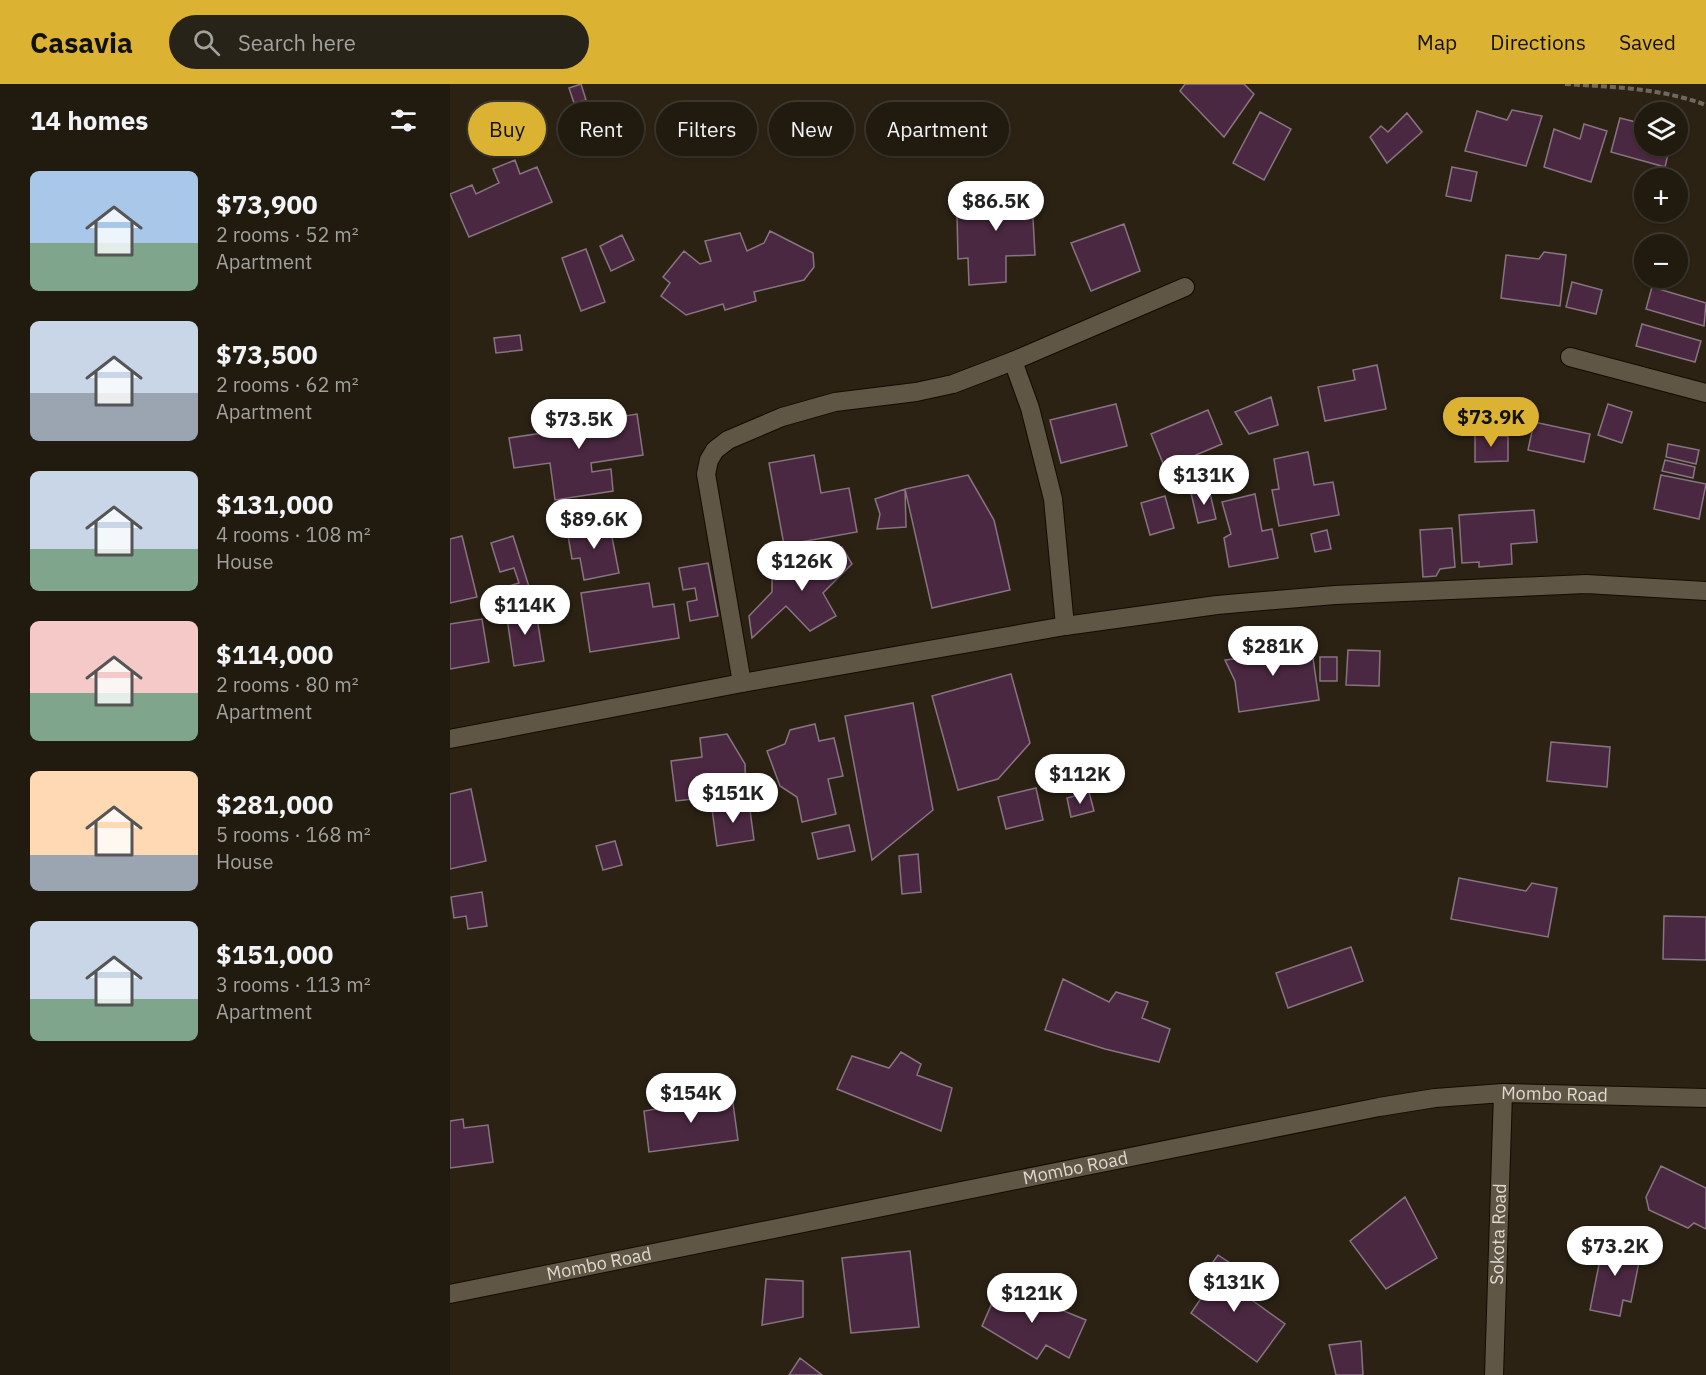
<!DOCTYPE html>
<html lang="en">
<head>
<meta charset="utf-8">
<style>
	body { margin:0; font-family:"IBM Plex Sans",sans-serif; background:#282318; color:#f1f3f6; height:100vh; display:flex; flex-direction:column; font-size:22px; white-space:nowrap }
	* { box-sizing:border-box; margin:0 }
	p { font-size:20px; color:#a2a19e }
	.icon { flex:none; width:33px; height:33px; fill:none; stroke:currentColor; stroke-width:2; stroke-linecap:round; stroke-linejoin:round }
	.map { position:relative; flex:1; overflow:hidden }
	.details { display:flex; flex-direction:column; background:#201a0f; width:450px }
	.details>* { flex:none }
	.hud { position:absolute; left:18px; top:18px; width:570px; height:54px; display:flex; gap:12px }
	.tools { position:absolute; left:1184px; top:18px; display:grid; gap:12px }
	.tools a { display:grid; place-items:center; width:54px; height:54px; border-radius:50%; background:#201a0f; box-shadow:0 2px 4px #0004,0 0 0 2px #3d382f; font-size:30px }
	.price { position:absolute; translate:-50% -51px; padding:0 14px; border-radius:21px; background:#fff; color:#222; font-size:20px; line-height:39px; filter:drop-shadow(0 2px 3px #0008) }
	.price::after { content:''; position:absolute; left:50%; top:36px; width:18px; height:14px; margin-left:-9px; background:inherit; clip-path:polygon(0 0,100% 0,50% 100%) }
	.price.current { background:#dcb233; color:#111 }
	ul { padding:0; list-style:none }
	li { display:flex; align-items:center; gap:18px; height:150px; padding:0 30px }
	li span { display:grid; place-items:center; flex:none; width:168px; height:120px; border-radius:9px; color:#555 }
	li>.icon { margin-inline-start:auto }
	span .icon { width:72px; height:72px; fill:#fffc; stroke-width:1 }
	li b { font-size:26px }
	h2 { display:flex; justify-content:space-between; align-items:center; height:72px; padding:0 30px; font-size:26px }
	.tag { padding:0 21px; border-radius:27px; background:#201a0f; box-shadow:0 2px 4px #0004,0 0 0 2px #3d382f; font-size:21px; line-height:54px }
	.tag.current { background:#dcb233; color:#111 }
	header { display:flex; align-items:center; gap:36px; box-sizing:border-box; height:84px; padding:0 30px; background:#dcb233; color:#111 }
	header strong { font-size:28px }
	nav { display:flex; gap:33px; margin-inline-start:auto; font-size:21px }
	.search { width:420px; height:54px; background:#282318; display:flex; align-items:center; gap:15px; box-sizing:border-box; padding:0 21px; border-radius:33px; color:#a2a19e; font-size:22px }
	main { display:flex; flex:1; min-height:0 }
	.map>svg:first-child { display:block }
</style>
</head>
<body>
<header>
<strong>Casavia</strong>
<div class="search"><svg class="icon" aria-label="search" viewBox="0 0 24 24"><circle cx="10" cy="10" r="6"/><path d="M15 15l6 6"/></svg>Search here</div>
<nav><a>Map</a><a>Directions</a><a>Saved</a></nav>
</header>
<main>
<section class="details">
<h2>14 homes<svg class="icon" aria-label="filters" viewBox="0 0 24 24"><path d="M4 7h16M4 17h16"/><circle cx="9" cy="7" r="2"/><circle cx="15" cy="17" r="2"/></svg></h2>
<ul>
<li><span style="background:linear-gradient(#a9c7e8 60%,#7fa58c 0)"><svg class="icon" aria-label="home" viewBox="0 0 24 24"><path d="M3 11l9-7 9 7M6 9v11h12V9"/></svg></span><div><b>$73,900</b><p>2 rooms · 52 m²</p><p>Apartment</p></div></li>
<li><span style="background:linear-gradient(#c9d6e8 60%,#9aa5b1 0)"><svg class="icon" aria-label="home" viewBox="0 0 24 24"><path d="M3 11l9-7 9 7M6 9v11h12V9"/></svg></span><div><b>$73,500</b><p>2 rooms · 62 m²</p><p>Apartment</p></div></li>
<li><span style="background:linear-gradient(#c9d6e8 65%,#7fa58c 0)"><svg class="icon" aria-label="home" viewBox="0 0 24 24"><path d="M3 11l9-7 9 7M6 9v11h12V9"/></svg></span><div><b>$131,000</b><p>4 rooms · 108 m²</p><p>House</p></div></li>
<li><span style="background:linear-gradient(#f6c9c9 60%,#7fa58c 0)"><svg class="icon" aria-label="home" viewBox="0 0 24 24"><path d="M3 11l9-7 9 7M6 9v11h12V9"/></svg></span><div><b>$114,000</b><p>2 rooms · 80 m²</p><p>Apartment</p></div></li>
<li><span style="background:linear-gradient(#ffd9b3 70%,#9aa5b1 0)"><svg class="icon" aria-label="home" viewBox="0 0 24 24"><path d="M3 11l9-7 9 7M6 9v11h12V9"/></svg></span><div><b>$281,000</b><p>5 rooms · 168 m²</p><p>House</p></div></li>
<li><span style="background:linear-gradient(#c9d6e8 65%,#7fa58c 0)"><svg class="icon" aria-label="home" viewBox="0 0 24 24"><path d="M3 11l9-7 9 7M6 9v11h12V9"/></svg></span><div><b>$151,000</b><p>3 rooms · 113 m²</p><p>Apartment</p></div></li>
</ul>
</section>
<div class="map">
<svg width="1256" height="1291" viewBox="0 0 1256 1291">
	<rect width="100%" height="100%" fill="#2b2214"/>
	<!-- building -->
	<path fill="#4b2841" stroke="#867480" stroke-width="1.5" d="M131,0L136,16L124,19L119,4Z
		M735,0H794L804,10L774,53L730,7Z
		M1062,26L1092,32L1076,82L1015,67L1027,27L1057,36Z
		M810,28L841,45L814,96L783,79Z
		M957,29L972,48L937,79L920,53L931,42L938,48Z
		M1170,34L1194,40V62H1220L1215,83L1161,68Z
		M1134,40L1157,47L1141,98L1094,83L1104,45L1130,55Z
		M65,76L70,90L87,83L102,118L19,153L0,110L22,101L26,110L49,99L43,85Z
		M1002,83L1027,88L1021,117L996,112Z
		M551,98H581L585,171L556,172V198L519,201L518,174L508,175L507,130H515L513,114L551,111Z
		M674,140L690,187L641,207L621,159Z
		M320,147L363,169L364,183L354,196L304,208L306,217L275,226L273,220L236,231L211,212L220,199L213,193L234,167L250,180L261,177L255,157L290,149L297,167L314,159Z
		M172,151L184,176L161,187L150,162Z
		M136,165L155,218L131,227L112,174Z
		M1094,168L1116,171L1110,222L1051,214L1056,171L1089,175Z
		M1122,198L1152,206L1146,230L1116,223Z
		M1202,203L1256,219L1254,242L1196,225Z
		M1192,240L1251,257L1245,278L1186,262Z
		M70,251L72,266L46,269L44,254Z
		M927,281L936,325L875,337L868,303L905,296L903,286Z
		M821,313L828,341L799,350L785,328Z
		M141,320L144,337L187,330L193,371L141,379L142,388L161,385L163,407L105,416L100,379L64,384L59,354L106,347L103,326Z
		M666,320L677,362L611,379L600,336Z
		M1158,320L1182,328L1172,359L1148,351Z
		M758,326L772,360L715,384L701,350Z
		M1084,338L1140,350L1134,378L1078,366Z
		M1040,348L1041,352H1058V377L1025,378V349Z
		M1218,360L1249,366L1246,380L1216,373Z
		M858,368L864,401L883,398L889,431L829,442L822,406L829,405L824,375Z
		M364,371L371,409L399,404L407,448L334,461L319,379Z
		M1215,376L1245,383L1243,394L1212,387Z
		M518,391L544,436L560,506L482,524L455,405Z
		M1211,391L1256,400L1249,435L1204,425Z
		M455,405L456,443L427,445L430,430L425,415Z
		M759,405L766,435L748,439L741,409Z
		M805,410L812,447L822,445L828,474L779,483L774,454L781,450L772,418Z
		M715,412L724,444L700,451L691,419Z
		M1084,426L1087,458L1061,460L1062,480L1029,483V478L1012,479L1009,431Z
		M159,438L169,489L134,496L130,474L122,475L117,446Z
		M1002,444L1005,483L990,485L986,492L973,493L970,446Z
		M877,446L881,465L865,468L861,450Z
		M12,452L27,513L0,519V455Z
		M63,452L81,509L63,515L59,502L69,499L64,484L50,488L41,459Z
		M392,463L402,480L373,509L386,532L360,547L336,522L302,554L299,532L322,508V488L342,478L352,486Z
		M258,479L268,532L240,537L237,518L247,516L245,504L233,506L229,484Z
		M199,499L203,523L224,520L229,554L140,568L131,509Z
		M85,522L94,577L64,582L56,527Z
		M32,535L39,578L0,585V540Z
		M830,558L832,571L862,567L869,616L789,628L785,597L775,576L790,574L789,564Z
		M898,566L930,567L929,602L896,601Z
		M870,573H887V597H870Z
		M561,590L580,659L548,695L508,706L482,612Z
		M463,619L483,726L422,776L395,632Z
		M365,640L369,657L384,654L393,692L378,695L386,730L352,738L347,713L330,702L317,667L335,660L340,646Z
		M277,650L295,680L296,709L226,717L221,677L252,673L250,654Z
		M1101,658L1160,663L1157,703L1097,697Z
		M586,704L593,736L556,745L548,713Z
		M21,705L36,777L0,785V710Z
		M639,708L644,727L621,733L617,714Z
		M299,719L304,756L267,762L262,725Z
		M399,741L405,767L368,775L362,749Z
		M165,757L172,781L153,786L146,762Z
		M468,770L471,808L452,810L449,772Z
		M1009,794L1076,807L1082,799L1107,804L1098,853L1001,835Z
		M32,808L37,842L18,845L16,832L4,834L1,813Z
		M1214,832L1256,833V876L1213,875Z
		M901,863L913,897L838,924L826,889Z
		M613,895L659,918L666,908L698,918L692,934L720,945L709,978L655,965L595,946Z
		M451,968L471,980L467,991L502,1004L491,1047L387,1005L402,972L439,984Z
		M250,1009L253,1017L282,1012L288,1056L199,1068L194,1027L229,1021L233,1011Z
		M13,1035L14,1044L38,1041L43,1078L0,1084V1037Z
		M1211,1082L1256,1104V1145L1244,1139L1238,1144L1199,1126L1196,1113Z
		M955,1113L987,1174L936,1205L900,1157Z
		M1154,1155L1192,1163L1181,1218L1173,1216L1170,1232L1140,1226Z
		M460,1167L469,1243L401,1249L392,1174Z
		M768,1171L783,1181L773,1195L835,1240L807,1278L741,1229L752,1213L743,1206Z
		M316,1195L353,1197V1233L312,1241Z
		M550,1201L636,1236L619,1274L596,1261L587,1275L532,1242Z
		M911,1257L913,1291H886L879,1261Z
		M350,1274L372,1291H339Z"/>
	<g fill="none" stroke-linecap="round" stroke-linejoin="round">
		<!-- minor casing -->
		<g stroke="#130c02" stroke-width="20">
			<g id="minor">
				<path d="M1120,273L1256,309"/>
				<path d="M563,277L580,324L603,415L615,542"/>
				<path d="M292,599L256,390L259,376L265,366L278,356L332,333L385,318L466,308L503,300L563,277L735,203"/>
				<path d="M0,655L292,599L615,542L767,521L885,511L1136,500L1256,507"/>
				<path id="s1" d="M0,1210L929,1023L985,1014L1053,1009L1256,1014"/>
				<path id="s2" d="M1044,1291L1053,1009"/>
			</g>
		</g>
		<!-- path -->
		<path stroke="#70685c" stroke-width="4" stroke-dasharray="6 3" stroke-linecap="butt" d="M1115,0C1162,3 1211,4 1256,21"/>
		<!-- minor -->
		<use href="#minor" stroke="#605646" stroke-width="18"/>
	</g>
	<g text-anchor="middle" stroke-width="4.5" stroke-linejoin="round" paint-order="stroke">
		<!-- street labels -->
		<g font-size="18" fill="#dfd9d0" stroke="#100c07">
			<text dy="6" stroke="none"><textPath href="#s1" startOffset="1124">Mombo Road</textPath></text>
			<text dy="6" stroke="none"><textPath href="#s1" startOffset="638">Mombo Road</textPath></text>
			<text dy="6" stroke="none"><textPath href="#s2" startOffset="141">Sokota Road</textPath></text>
			<text dy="6" stroke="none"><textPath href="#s1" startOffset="152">Mombo Road</textPath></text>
		</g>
	</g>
</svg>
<div class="tools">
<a><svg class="icon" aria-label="layers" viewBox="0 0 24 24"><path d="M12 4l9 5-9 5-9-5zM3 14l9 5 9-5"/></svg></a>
<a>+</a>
<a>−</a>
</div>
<b class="price" style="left:546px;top:148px">$86.5K</b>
<b class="price current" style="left:1041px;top:364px">$73.9K</b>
<b class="price" style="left:129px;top:366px">$73.5K</b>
<b class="price" style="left:754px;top:422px">$131K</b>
<b class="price" style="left:144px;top:466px">$89.6K</b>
<b class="price" style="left:352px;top:508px">$126K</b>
<b class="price" style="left:75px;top:552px">$114K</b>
<b class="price" style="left:823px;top:593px">$281K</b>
<b class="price" style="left:630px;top:721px">$112K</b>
<b class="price" style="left:283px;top:740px">$151K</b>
<b class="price" style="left:241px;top:1040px">$154K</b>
<b class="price" style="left:1165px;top:1193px">$73.2K</b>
<b class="price" style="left:784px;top:1229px">$131K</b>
<b class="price" style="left:582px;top:1240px">$121K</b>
<div class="hud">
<a class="tag current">Buy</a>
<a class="tag">Rent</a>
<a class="tag">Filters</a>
<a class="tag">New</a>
<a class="tag">Apartment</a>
</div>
</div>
</main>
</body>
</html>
